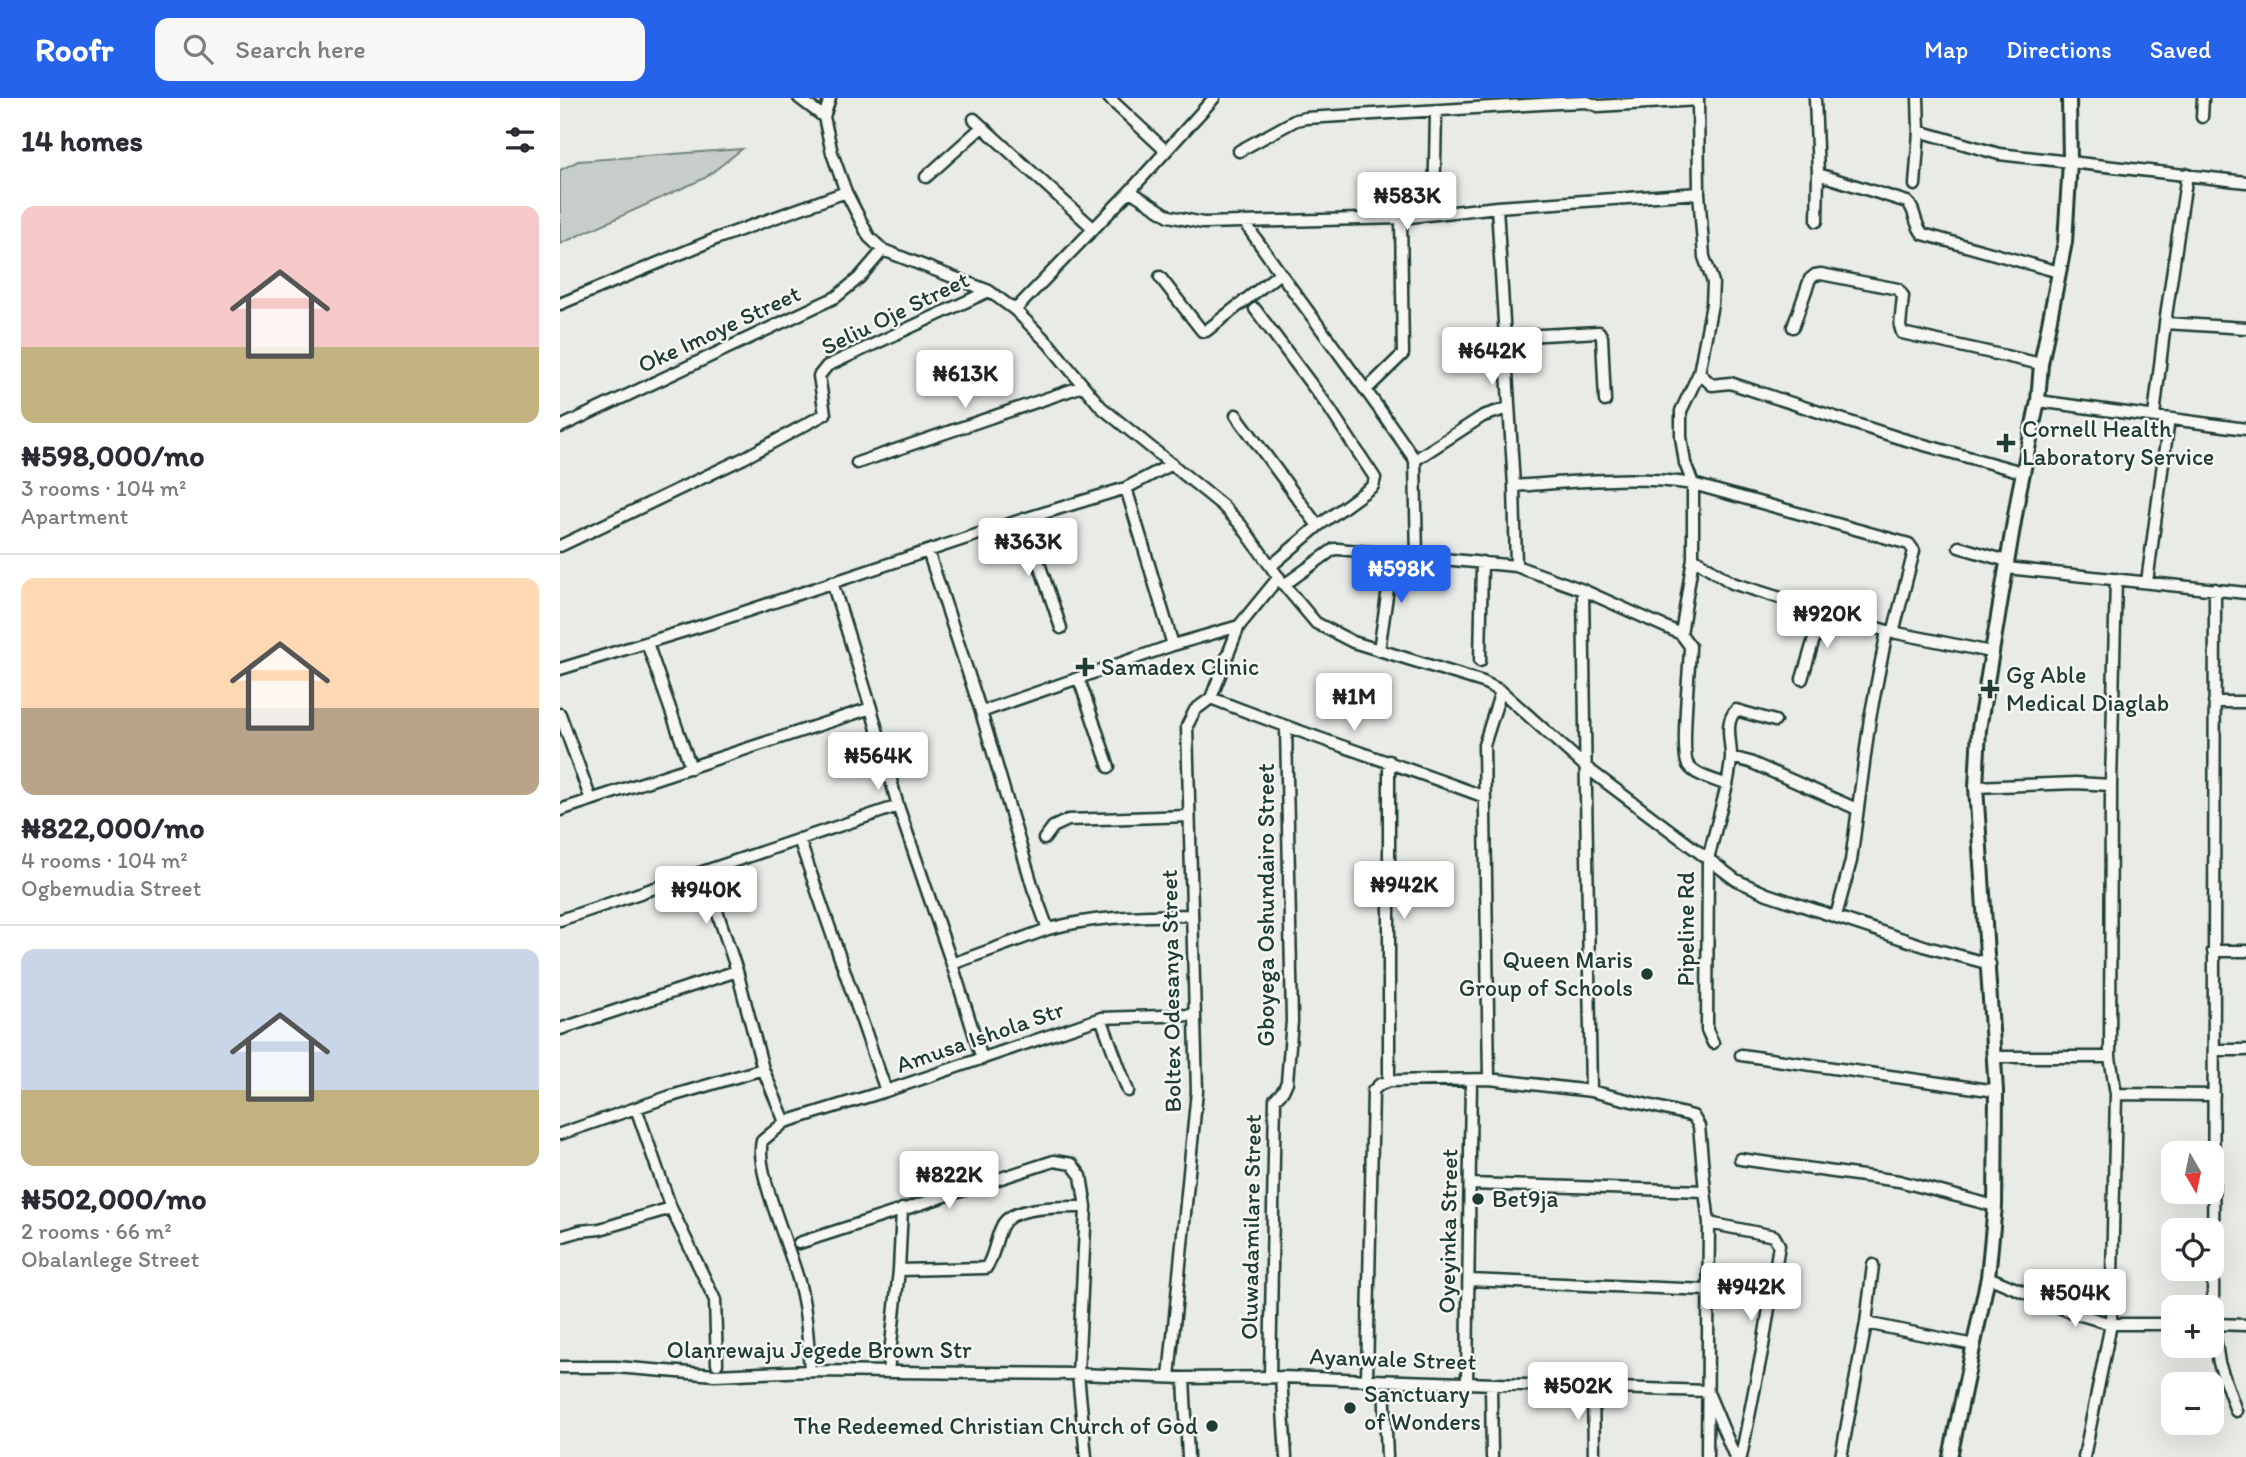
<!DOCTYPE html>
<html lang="en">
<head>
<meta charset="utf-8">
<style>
	body { margin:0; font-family:Itim,sans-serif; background:#f7f7f7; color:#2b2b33; height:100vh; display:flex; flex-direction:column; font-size:26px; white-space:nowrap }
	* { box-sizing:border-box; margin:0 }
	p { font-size:23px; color:#7c7c81 }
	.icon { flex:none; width:38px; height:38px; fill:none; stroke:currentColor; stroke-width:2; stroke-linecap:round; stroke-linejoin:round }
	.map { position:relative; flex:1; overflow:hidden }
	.side { display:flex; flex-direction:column; background:#fff; width:560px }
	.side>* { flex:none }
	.needle { width:46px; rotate:171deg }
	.tools { position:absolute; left:1601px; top:1043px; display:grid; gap:14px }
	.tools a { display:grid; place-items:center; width:63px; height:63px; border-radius:14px; background:#fff; box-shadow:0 7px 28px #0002; font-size:35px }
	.price { position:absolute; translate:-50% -60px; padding:0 16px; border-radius:7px; background:#fff; color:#222; font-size:23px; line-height:46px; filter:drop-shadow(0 2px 4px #0008) }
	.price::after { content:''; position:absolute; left:50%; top:42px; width:21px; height:16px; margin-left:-10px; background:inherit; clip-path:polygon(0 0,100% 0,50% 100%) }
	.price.current { background:#2563eb; color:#fff }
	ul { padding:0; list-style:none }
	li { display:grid; align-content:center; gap:14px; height:371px; padding:0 21px }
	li+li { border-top:2px solid #e1e1e2 }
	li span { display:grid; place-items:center; height:217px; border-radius:14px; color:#555 }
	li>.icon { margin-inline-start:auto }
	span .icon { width:126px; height:126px; fill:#fffc; stroke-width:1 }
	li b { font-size:30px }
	h2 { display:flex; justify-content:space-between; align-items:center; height:84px; padding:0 21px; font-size:30px }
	header { display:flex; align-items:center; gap:42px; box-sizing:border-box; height:98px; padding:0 35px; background:#2563eb; color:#fff }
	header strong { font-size:33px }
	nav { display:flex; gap:38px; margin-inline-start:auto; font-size:24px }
	.search { width:490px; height:63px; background:#f7f7f7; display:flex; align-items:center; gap:18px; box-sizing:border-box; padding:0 24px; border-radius:14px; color:#7c7c81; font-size:26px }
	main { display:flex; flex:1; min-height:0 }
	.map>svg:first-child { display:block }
</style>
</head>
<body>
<header>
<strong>Roofr</strong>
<div class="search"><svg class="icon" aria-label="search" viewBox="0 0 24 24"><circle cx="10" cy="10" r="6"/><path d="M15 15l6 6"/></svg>Search here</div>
<nav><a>Map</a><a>Directions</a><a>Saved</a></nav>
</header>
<main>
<section class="side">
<h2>14 homes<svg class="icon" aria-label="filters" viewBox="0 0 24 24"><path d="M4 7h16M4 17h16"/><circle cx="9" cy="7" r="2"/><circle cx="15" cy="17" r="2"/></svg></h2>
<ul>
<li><span style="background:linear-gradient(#f6c9c9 65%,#c2b280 0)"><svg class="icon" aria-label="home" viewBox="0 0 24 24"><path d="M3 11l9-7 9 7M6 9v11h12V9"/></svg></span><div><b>₦598,000/mo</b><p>3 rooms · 104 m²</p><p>Apartment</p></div></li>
<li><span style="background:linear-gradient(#ffd9b3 60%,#b9a48a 0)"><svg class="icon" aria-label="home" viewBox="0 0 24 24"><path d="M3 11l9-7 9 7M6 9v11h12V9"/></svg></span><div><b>₦822,000/mo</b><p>4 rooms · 104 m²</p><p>Ogbemudia Street</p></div></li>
<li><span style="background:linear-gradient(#c9d6e8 65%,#c2b280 0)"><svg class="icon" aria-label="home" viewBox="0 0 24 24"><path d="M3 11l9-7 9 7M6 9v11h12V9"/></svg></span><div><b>₦502,000/mo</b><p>2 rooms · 66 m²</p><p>Obalanlege Street</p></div></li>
</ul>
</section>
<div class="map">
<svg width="1686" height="1359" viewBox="0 0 1686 1359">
	<rect width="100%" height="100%" fill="#e9ebe7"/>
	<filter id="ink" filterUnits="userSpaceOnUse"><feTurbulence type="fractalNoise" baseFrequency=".0143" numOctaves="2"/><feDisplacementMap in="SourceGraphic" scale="14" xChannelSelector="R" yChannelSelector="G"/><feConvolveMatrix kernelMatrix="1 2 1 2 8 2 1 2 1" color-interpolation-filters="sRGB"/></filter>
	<g filter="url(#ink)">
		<!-- green -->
		<path fill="#c7cec9" stroke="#73867e" stroke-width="2" d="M182,51L145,80L0,146V72L18,63Z"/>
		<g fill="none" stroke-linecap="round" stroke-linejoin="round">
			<!-- minor casing -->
			<g stroke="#1f3d34" stroke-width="15">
				<path id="minor" d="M239,0L264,19L272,55L286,94L309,139L323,152L429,193L455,212L489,246L541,309L663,408L681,427L724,487L756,525L793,544L923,584L941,593L1027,670L1176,782L1207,796L1367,849L1430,866
					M549,0L606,53
					M1138,0L1139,95L1144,159L1153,184L1152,206L1139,275L1121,313V339L1125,365L1133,386V460L1121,536L1130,548C1130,568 1120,655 1128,667C1135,678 1156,682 1167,687L1148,761L1147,932L1153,945
					M1255,0L1258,76L1257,123
					M264,19L270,0
					M1642,19L1643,0
					M414,21L533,130
					M1359,33L1439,56L1686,84
					M679,53L736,22L746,20L999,5L1027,4L1038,8L1138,2
					M1258,76L1347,104C1356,111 1354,127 1363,136L1499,174
					M366,79L422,29
					M1355,87L1359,33L1358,0
					M570,93L609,118L643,125L841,120L937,109L1139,95
					M937,109L954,388L956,468
					M874,116L876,13
					M685,125C740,205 800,281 855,362
					M600,179L642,233H646L720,175
					M0,206L158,140L286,94
					M695,211L769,310L815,380L813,388L758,428L711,468
					M455,212L570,93L654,0
					M1605,225L1686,230
					M1233,229L1250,181L1255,177L1261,176L1338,191L1343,198L1340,228L1342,235L1481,266
					M944,239L1039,234L1042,239L1045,303
					M1139,275L1152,287L1170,285L1339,340L1462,374
					M807,291L843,256L841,120
					M1478,303L1686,331
					M676,317L758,428
					M1594,318L1605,225L1627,76
					M0,329L276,199L299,180L323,152
					M297,365L523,288
					M954,388C1014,384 1073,377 1133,386L1349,446L1354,453L1333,535
					M566,390L613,547
					M464,421L501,530
					M0,448L184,360L265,316L259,278L267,268L429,193
					M1399,449L1447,463
					M857,460L855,362L923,318L948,310
					M1133,460L1172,485L1327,533L1431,554
					M1447,470L1686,495
					M272,484L311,610
					M1587,484L1609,321
					M724,487L774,451H778L956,468L1023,492L1121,536
					M1655,491L1653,1226L1659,1265L1676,1313
					M1023,492C1026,659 1027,826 1031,993
					M87,545L131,670
					M819,552L833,457
					M920,563L922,464
					M0,571L154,524L464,421L566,390L612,366
					M519,581L549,669
					M1242,581L1262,514
					M651,600C742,636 834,665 925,699
					M651,600L679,528
					M1654,604H1686
					M421,614L613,547L679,528L719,479
					M0,616L31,702
					M1171,659L1190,664L1297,711
					M829,663V983
					M1167,687C1169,677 1171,667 1171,658C1171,642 1164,625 1176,612L1215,623
					M1416,689L1516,685L1551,687
					M338,708L392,866L488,831L473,790L421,614L368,453
					M0,712L311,610L338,708L0,822
					M239,741L326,993
					M484,741L493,729L508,722L629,718
					M144,774L177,873
					M1276,818L1291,763L1310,620L1327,533
					M488,831C536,818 583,818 632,817
					M1653,853H1686
					M392,866L422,961
					M541,920L568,993
					M0,931L177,873L203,971L225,1024
					M1654,952H1686
					M1181,957L1436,993
					M1434,959H1550
					M929,981L924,647L941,593
					M1556,996L1654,997
					M76,1010L111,1110L155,1202L157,1266
					M0,1036L108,999L203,971
					M1180,1061L1339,1083L1435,1108
					M910,1086L1145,1093L1149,1125L1147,1359
					M1149,1125L1214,1138L1219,1147L1203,1248L1181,1359
					M0,1139L20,1133L40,1131L111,1110
					M239,1145L494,1063L512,1066L521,1078L526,1109L518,1276L526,1359
					M339,1172L426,1170C435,1157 435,1141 442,1128C451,1107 506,1109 526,1109
					M1428,1179L1511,1214L1551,1226H1614
					M909,1182L1148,1192
					M1306,1225L1414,1247
					M1652,1226L1686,1227
					M0,1269H56L155,1277L250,1273L518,1276L624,1280L721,1279L1147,1293
					M250,1273C248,1244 247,1215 240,1188C232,1153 194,1073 202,1043L225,1024L326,993L541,920L633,917
					M328,1274L339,1172L342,1111
					M609,1279L637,993L627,628L635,612L651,600
					M710,1279L715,1001L723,993L727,984L732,923L726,630
					M721,1279L726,1359
					M624,1280L628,1359
					M807,1281L813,993L819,987L829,983L929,981L1031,993L1133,1018L1139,1028L1145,1093
					M824,1283L827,1359
					M907,1285L911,982
					M931,1286L932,1359
					M1033,1289L1034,1359
					M1149,1297L1175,1359
					M1281,1359L1306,1225L1313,1167
					M1524,1359L1551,1226L1556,996L1550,959L1551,687L1556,481"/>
			</g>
			<!-- major casing -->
			<g stroke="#1f3d34" stroke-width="18">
				<path id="major" d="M1390,1359L1428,1179L1435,1108L1436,993L1416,689L1419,631L1459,394L1478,303L1481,266L1505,144L1510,64L1509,0"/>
			</g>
			<!-- minor -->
			<use href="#minor" stroke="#f6f6f2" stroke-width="10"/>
			<!-- major -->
			<use href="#major" stroke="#f6f6f2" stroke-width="12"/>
		</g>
	</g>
	<!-- markers -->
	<g fill="#1f3d34" stroke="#f6f6f2" stroke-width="2.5">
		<path d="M1442.5 334.5h7v7h7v7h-7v7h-7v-7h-7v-7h7z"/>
		<path d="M521.5 558.5h7v7h7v7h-7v7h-7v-7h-7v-7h7z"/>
		<path d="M1426.5 580.5h7v7h7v7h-7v7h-7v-7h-7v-7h7z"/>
		<circle cx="1087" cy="876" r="7"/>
		<circle cx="918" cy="1101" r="7"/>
		<circle cx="790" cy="1310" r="7"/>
		<circle cx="652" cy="1328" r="7"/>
	</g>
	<g text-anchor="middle" stroke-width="5" stroke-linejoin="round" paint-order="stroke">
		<!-- street labels -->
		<g font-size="24" fill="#1f3d34" stroke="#f6f6f2">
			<text transform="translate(335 215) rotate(-26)" y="8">Seliu Oje Street</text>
			<text transform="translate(159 231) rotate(-25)" y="8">Oke Imoye Street</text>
			<text transform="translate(706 807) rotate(-90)" y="8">Gboyega Oshundairo Street</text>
			<text transform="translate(1126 831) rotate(-90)" y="8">Pipeline Rd</text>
			<text transform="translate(611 893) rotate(-91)" y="8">Boltex Odesanya Street</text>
			<text transform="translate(420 939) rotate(-19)" y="8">Amusa Ishola Str</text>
			<text transform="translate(691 1129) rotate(-89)" y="8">Oluwadamilare Street</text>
			<text transform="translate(888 1133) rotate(-89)" y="8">Oyeyinka Street</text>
			<text x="259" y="1260">Olanrewaju Jegede Brown Str</text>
			<text transform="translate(833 1261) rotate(2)" y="8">Ayanwale Street</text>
		</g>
		<!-- poi labels -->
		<g font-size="24" fill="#1f3d34" stroke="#f6f6f2" text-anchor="start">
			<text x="1462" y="339">Cornell Health<tspan x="1462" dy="28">Laboratory Service</tspan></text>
			<text x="541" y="577">Samadex Clinic</text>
			<text x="1446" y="585">Gg Able<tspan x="1446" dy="28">Medical Diaglab</tspan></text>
			<text x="1073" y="870" text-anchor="end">Queen Maris<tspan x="1073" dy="28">Group of Schools</tspan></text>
			<text x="932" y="1109">Bet9ja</text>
			<text x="804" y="1304">Sanctuary<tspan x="804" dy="28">of Wonders</tspan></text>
			<text x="638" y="1336" text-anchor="end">The Redeemed Christian Church of God</text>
		</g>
	</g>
</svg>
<div class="tools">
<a><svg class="needle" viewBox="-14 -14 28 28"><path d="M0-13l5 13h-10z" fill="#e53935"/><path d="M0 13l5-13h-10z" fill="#7c7c81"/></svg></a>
<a><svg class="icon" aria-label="locate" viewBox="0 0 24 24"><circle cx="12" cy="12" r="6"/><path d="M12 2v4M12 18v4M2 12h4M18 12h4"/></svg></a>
<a>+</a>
<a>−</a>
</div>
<b class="price" style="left:847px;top:134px">₦583K</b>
<b class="price" style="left:932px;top:289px">₦642K</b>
<b class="price" style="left:405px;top:312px">₦613K</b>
<b class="price" style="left:468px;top:480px">₦363K</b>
<b class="price current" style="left:841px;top:507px">₦598K</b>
<b class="price" style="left:1267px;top:552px">₦920K</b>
<b class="price" style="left:794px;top:635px">₦1M</b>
<b class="price" style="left:318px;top:694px">₦564K</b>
<b class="price" style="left:844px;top:823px">₦942K</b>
<b class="price" style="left:146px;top:828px">₦940K</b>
<b class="price" style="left:389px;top:1113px">₦822K</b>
<b class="price" style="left:1191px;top:1225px">₦942K</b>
<b class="price" style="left:1515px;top:1231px">₦504K</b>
<b class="price" style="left:1018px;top:1324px">₦502K</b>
</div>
</main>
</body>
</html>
